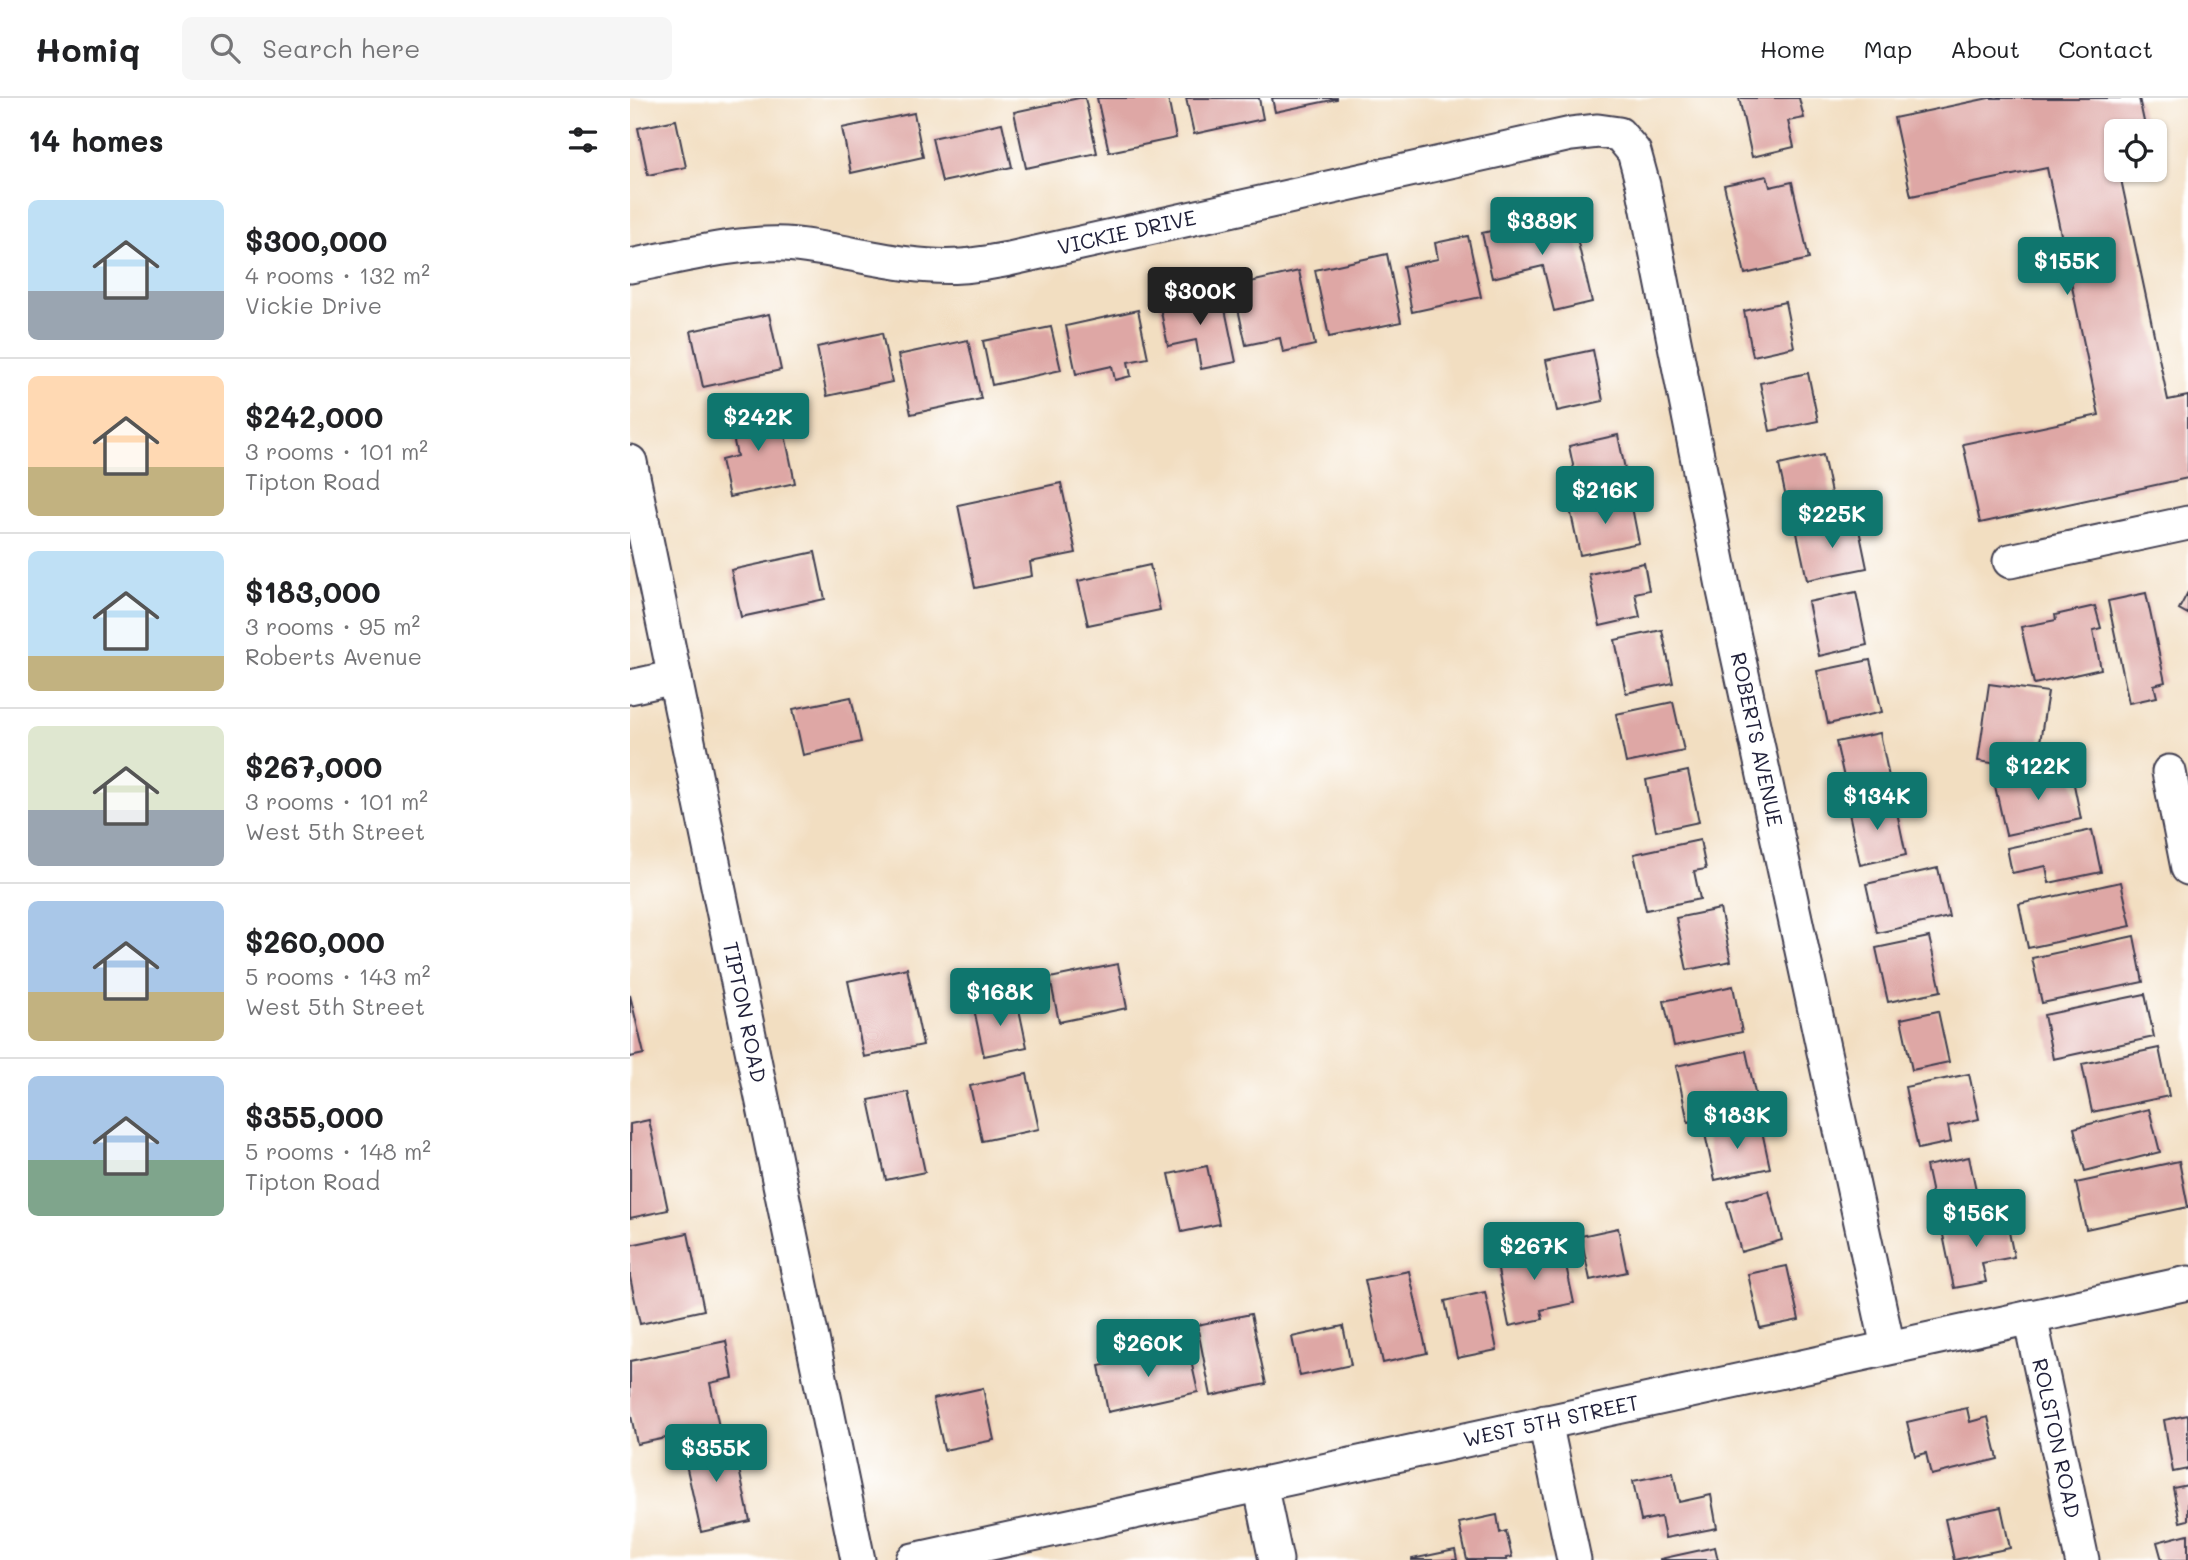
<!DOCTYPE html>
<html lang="en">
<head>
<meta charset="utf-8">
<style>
	body { margin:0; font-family:Mali,sans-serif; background:#f6f6f6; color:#202124; height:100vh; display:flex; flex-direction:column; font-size:26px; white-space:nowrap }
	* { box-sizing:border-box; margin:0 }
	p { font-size:23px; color:#757577 }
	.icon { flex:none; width:38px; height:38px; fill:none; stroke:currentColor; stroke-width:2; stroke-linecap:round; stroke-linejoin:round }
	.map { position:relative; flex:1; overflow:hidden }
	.side { display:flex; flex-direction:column; background:#fff; width:630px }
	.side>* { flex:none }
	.tools { position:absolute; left:1474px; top:21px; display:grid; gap:14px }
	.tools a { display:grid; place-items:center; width:63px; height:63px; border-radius:10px; background:#fff; box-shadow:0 2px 5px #0004; font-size:35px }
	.price { position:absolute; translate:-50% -60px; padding:0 16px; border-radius:7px; background:#0f766e; color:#fff; font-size:23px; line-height:46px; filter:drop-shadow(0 2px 4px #0008) }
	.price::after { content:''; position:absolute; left:50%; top:42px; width:21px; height:16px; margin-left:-10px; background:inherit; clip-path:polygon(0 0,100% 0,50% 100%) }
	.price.active { background:#222; color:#fff }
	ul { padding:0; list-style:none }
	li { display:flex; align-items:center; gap:21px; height:175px; padding:0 28px }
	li+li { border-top:2px solid #e0e0e0 }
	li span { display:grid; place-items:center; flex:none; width:196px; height:140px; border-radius:10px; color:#555 }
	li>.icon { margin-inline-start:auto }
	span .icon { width:84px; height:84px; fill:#fffc; stroke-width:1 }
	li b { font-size:30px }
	h2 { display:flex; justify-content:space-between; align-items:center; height:84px; padding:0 28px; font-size:30px }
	header { display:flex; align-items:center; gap:42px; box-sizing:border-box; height:98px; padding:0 35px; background:#fff; border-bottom:2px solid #e0e0e0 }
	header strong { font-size:33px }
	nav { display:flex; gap:38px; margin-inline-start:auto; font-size:24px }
	.search { width:490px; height:63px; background:#f6f6f6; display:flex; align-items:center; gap:18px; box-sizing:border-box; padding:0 24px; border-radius:10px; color:#757577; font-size:26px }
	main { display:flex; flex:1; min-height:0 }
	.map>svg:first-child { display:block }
</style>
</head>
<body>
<header>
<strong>Homiq</strong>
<div class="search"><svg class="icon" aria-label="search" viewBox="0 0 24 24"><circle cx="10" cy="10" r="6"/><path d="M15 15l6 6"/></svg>Search here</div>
<nav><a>Home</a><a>Map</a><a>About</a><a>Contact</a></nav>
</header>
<main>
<section class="side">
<h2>14 homes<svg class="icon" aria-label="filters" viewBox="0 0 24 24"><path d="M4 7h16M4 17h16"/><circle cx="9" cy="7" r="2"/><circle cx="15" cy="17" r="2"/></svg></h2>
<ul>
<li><span style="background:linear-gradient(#bfe0f5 65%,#9aa5b1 0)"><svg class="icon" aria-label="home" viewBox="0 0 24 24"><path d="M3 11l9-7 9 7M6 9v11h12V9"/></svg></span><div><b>$300,000</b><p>4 rooms · 132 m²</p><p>Vickie Drive</p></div></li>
<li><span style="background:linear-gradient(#ffd9b3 65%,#c2b280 0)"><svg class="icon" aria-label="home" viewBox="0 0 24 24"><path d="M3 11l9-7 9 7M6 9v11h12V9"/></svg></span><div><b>$242,000</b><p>3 rooms · 101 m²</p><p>Tipton Road</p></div></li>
<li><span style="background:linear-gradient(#bfe0f5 75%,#c2b280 0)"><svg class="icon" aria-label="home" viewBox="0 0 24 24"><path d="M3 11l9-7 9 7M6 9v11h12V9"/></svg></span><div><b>$183,000</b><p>3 rooms · 95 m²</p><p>Roberts Avenue</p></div></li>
<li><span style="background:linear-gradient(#dfe7d0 60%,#9aa5b1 0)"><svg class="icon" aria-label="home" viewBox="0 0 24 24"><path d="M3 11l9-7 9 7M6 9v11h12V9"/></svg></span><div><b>$267,000</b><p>3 rooms · 101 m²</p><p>West 5th Street</p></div></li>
<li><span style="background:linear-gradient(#a9c7e8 65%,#c2b280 0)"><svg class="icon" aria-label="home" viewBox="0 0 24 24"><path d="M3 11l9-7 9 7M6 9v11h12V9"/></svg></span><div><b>$260,000</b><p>5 rooms · 143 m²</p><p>West 5th Street</p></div></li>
<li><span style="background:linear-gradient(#a9c7e8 60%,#7fa58c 0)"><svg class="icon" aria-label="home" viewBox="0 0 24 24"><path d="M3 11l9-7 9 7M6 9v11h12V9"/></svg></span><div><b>$355,000</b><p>5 rooms · 148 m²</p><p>Tipton Road</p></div></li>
</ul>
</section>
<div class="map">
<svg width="1558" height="1462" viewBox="0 0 1558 1462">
	<rect width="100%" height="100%" fill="#fff"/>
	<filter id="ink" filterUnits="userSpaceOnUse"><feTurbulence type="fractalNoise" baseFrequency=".0143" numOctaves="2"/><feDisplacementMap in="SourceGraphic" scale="14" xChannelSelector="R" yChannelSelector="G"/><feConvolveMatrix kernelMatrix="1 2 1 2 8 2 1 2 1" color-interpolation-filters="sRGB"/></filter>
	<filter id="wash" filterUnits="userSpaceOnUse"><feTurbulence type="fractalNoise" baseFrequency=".00686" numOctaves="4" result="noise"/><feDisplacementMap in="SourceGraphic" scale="28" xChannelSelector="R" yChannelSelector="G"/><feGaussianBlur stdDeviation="1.57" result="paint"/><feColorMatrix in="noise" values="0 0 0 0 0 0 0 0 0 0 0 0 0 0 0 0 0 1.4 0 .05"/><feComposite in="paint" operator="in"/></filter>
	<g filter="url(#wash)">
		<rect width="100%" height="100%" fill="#f2dec1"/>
		<g id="blocks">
			<!-- building -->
			<path fill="#dea7a5" d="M449,0H455L467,55L396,70L384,14Z
				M467,0H538L546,40L479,54Z
				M556,0H629L633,21L564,36Z
				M642,0H707V1L645,14Z
				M1109,0H1169L1174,20L1158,23L1164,49L1122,59Z
				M1359,0H1509L1516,33H1486V72H1489L1538,302L1558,298V380L1350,425L1333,346L1469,317L1417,70L1281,98L1264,20Z
				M284,15L293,59L221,75L212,30Z
				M46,22L56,69L18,77L8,30Z
				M372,25L382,69L312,84L302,40Z
				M1137,78L1140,89L1162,84L1179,161L1115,176L1094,87Z
				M941,115L962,204L924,213L913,168L862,180L852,135Z
				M838,138L851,199L782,214L773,168L808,161L805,145Z
				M757,156L771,224L699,239L685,172Z
				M669,173L685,247L653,254L650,240L616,247L603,188Z
				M591,192L606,264L571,271L566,242L538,248L529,204Z
				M1155,204L1164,249L1123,258L1114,213Z
				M508,212L518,260L498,264L501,278L485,282L482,268L446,276L436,228Z
				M139,216L151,272L73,289L61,233Z
				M421,229L431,272L362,287L353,243Z
				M252,235L262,284L197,298L187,249Z
				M338,242L351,301L281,316L268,257Z
				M963,252L973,303L927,313L916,262Z
				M1178,275L1188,323L1140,333L1130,285Z
				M149,308L165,385L99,399L91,362L107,358L99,319Z
				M988,337L996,376L947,386L939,348Z
				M1193,357L1202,400L1158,409L1149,367Z
				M431,385L446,455L400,464L402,478L345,490L328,407Z
				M1000,399L1009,445L950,457L940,411Z
				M1227,422L1237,470L1177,482L1167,435Z
				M185,454L195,501L111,519L101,472Z
				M1014,465L1019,492L1005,495L1010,519L970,528L959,476Z
				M520,467L530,512L458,527L448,483Z
				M1226,494L1237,547L1189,558L1178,504Z
				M1558,494V516L1549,511Z
				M1516,495L1535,584L1524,587L1527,599L1499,605L1478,503Z
				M1465,508L1471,530L1463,532L1471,571L1404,586L1391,529L1426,522L1425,517Z
				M1032,532L1043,585L996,595L985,542Z
				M1240,562L1252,614L1198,626L1187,573Z
				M1359,586L1418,594L1410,644L1433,647L1429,675L1348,663Z
				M221,599L231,644L173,657L163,611Z
				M1043,604L1054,653L996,665L986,616Z
				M1250,635L1260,684L1217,693L1206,644Z
				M1441,672L1451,721L1376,737L1365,688Z
				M1058,673L1069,724L1026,733L1016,682Z
				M1264,700L1276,757L1230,767L1218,710Z
				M1462,732L1471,774L1419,785L1416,768L1382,775L1377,750Z
				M1070,742L1076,771L1064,773L1070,801L1016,812L1004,756Z
				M1308,770L1319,819L1247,835L1236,786Z
				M1491,784L1501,828L1398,850L1389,806Z
				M1090,811L1101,863L1057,872L1046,820Z
				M1504,838L1513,884L1412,905L1402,860Z
				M1299,839L1311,893L1258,904L1246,850Z
				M488,866L497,910L429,924L420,880Z
				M277,870L293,947L234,959L218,883Z
				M1103,888L1112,934L1044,948L1034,903Z
				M1515,896L1524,939L1423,961L1414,917Z
				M0,897L14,956L0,959Z
				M387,902L397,949L354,958L344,911Z
				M1308,913L1319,964L1282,972L1271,921Z
				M1529,950L1539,998L1462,1014L1452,966Z
				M1116,953L1128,1009L1058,1024L1046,968Z
				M397,976L409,1031L352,1043L340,988Z
				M1339,976L1349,1021L1318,1028L1321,1044L1288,1051L1275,989Z
				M278,994L295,1074L256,1082L239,1002Z
				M1519,1011L1530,1054L1455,1073L1444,1030Z
				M19,1022L38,1112L0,1120V1026Z
				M1130,1024L1140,1070L1085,1082L1075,1036Z
				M1339,1059L1349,1106L1306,1115L1296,1068Z
				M1549,1063L1558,1109L1456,1131L1446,1085Z
				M577,1068L589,1126L552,1134L539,1076Z
				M1139,1093L1152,1142L1111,1154L1097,1104Z
				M1376,1119L1384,1159L1352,1165L1356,1184L1324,1190L1312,1132Z
				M988,1130L997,1174L960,1182L951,1138Z
				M58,1135L74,1212L10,1226L0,1179V1147Z
				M931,1144L944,1205L911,1212L913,1221L879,1228L865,1157Z
				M1157,1168L1169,1222L1130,1230L1118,1176Z
				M779,1173L797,1255L753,1265L735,1182Z
				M855,1194L867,1252L827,1260L815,1203Z
				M621,1216L636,1286L581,1298L567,1227Z
				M713,1228L721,1267L670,1278L662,1239Z
				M96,1243L103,1280L80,1285L89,1329L7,1346L0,1313V1263Z
				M558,1249L568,1294L478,1314L469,1268Z
				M353,1290L364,1342L314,1352L303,1301Z
				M1337,1310L1340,1324L1358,1319L1368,1361L1301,1377L1296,1355L1285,1358L1277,1324Z
				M1558,1317V1371L1543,1374L1534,1322Z
				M102,1338L120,1423L71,1434L52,1348Z
				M1043,1375L1049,1404L1081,1397L1087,1430L1035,1440L1031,1419L1011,1423L1003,1383Z
				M1558,1387V1422L1550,1424L1543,1390Z
				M1371,1409L1380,1450L1324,1462L1315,1421Z
				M867,1417L870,1435L876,1433L882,1459L876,1460L877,1462H837L829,1425Z
				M1558,1436V1462H1532L1527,1444Z
				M1085,1449L1088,1462H1030V1461Z
				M825,1452L827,1462H782V1461Z"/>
		</g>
	</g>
	<g filter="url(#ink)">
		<use href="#blocks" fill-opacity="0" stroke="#413e4f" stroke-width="2"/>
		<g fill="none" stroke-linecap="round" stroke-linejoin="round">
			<!-- minor casing -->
			<g stroke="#413e4f" stroke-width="37">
				<g id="minor">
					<path id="s1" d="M0,168C50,159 103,144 155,146C213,150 272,172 331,168C347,167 363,164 379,161L941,36L968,33L989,36L1004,54L1013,87L1094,493L1258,1249"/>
					<path id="s2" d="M0,364L228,1462"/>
					<path d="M1380,463L1558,425"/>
					<path d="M0,589L45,579"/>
					<path d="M1539,674L1558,770"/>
					<path id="s3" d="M1400,1219L1452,1462"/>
					<path d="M915,1324L944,1462"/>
					<path d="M630,1386L646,1462"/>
					<path id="s4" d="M283,1462L1558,1185"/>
				</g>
			</g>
			<!-- minor -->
			<use href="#minor" stroke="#fff" stroke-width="33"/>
		</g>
	</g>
	<g text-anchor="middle" stroke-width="7" stroke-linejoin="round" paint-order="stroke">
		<!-- street labels -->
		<g font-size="21" fill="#22223b" stroke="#fff">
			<text dy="7" stroke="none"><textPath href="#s1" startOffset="504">VICKIE DRIVE</textPath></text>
			<text dy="7" stroke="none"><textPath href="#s1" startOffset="1631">ROBERTS AVENUE</textPath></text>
			<text dy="7" stroke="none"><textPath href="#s2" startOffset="562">TIPTON ROAD</textPath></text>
			<text dy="7" stroke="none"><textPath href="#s4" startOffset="653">WEST 5TH STREET</textPath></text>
			<text dy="7" stroke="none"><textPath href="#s3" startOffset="124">ROLSTON ROAD</textPath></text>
		</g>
	</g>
</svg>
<div class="tools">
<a><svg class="icon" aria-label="locate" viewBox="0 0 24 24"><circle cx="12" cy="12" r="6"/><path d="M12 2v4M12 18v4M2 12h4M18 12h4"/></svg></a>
</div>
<b class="price" style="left:912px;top:159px">$389K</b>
<b class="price" style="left:1437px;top:199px">$155K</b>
<b class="price active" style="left:570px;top:229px">$300K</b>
<b class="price" style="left:128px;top:355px">$242K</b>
<b class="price" style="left:975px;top:428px">$216K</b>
<b class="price" style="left:1202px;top:452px">$225K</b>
<b class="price" style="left:1408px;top:704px">$122K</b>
<b class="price" style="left:1247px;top:734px">$134K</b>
<b class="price" style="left:370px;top:930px">$168K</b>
<b class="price" style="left:1107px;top:1053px">$183K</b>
<b class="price" style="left:1346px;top:1151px">$156K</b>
<b class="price" style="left:904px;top:1184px">$267K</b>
<b class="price" style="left:518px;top:1281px">$260K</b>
<b class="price" style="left:86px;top:1386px">$355K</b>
</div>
</main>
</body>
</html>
